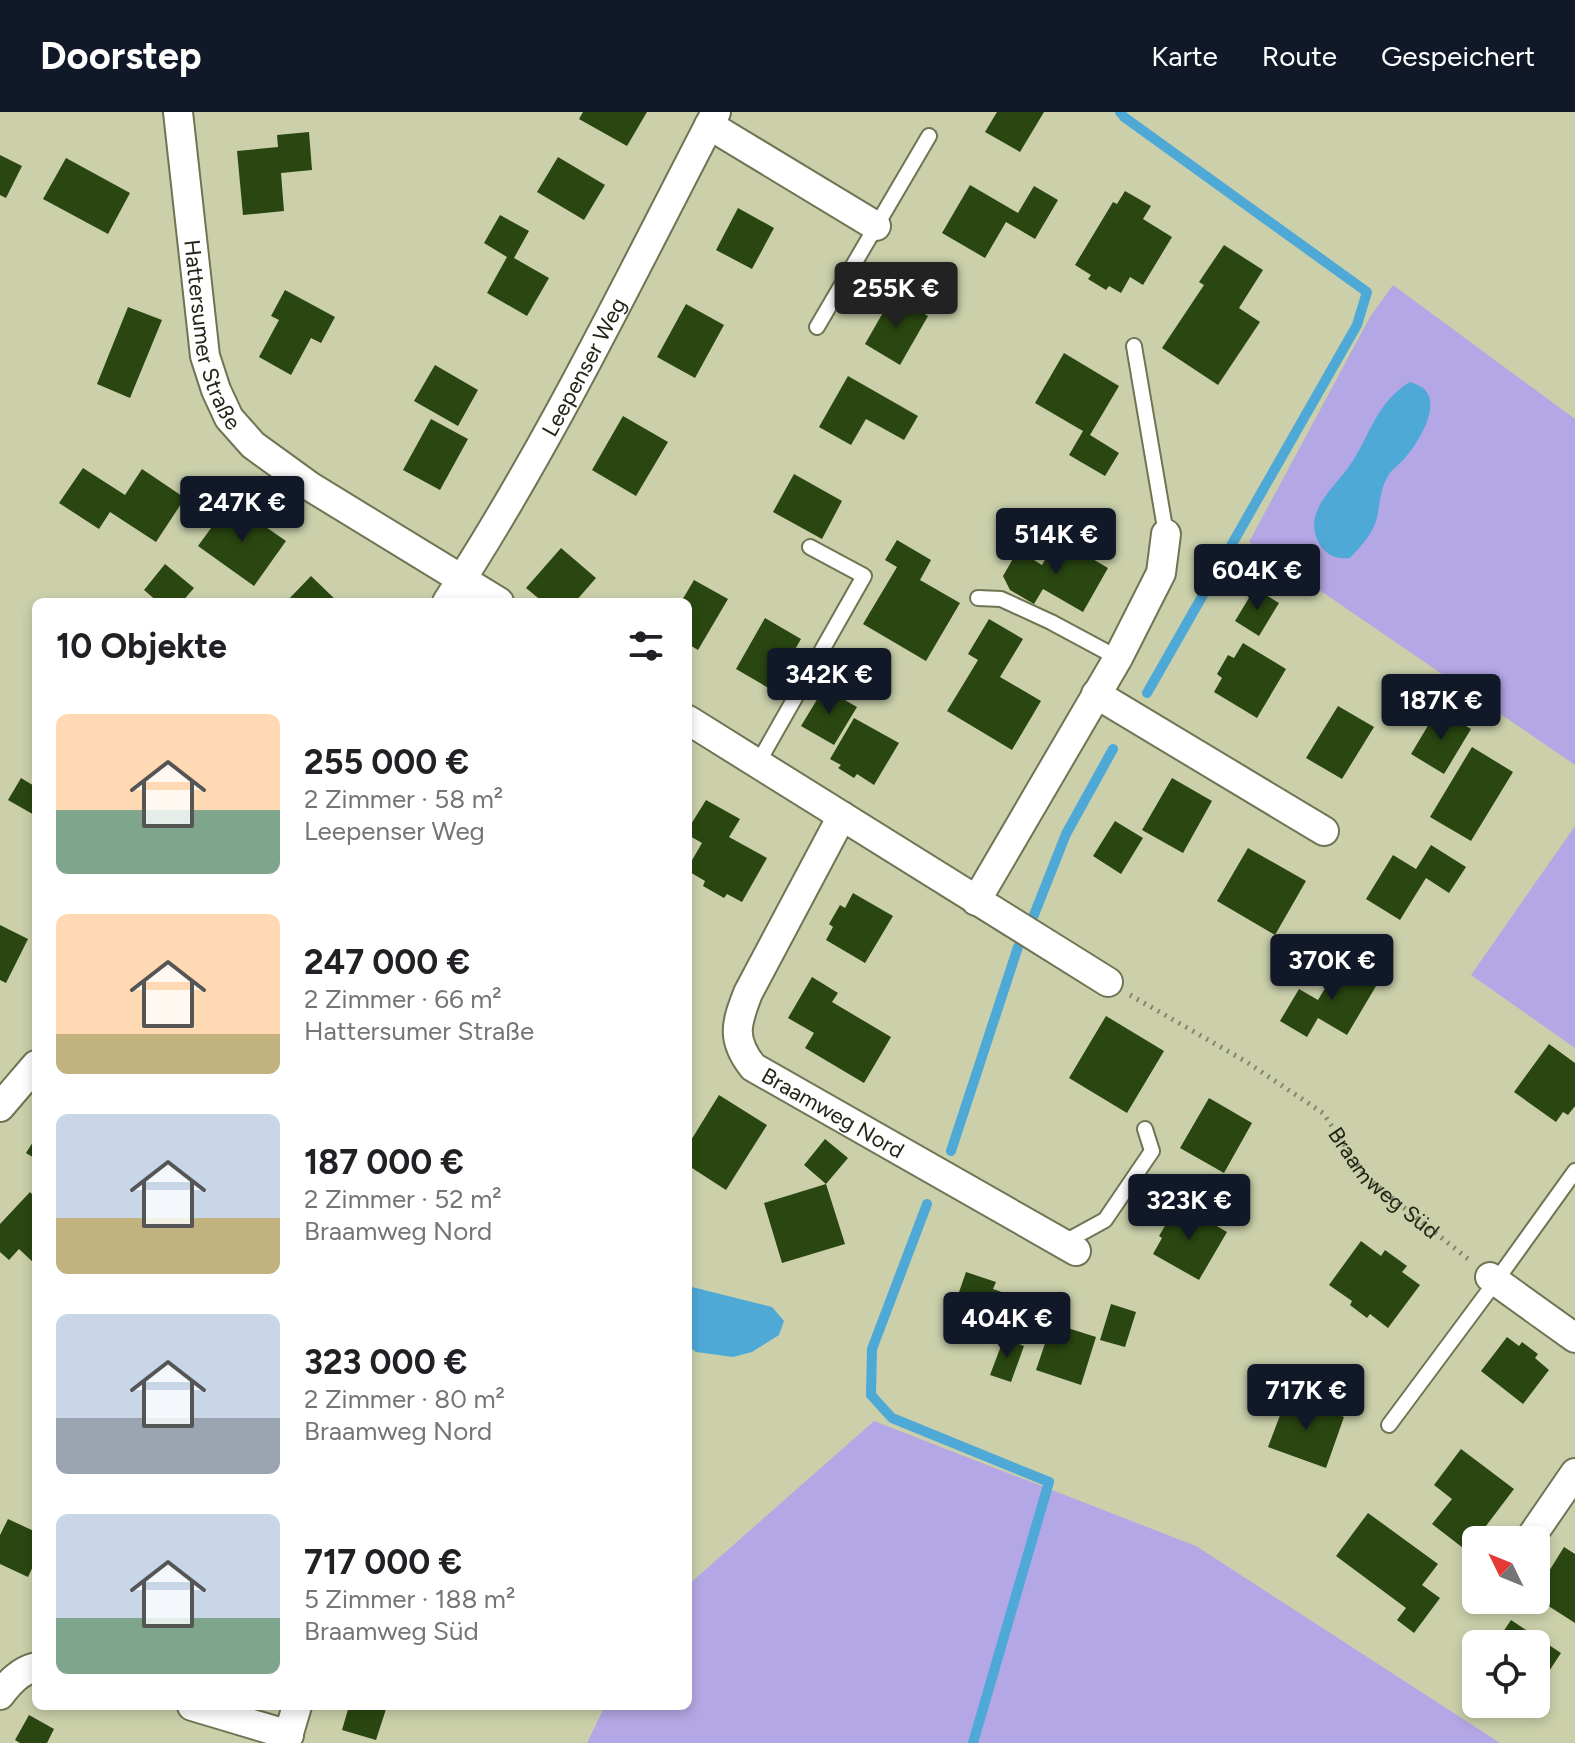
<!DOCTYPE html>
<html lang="de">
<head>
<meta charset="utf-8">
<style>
	body { margin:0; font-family:Figtree,sans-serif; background:#f6f6f6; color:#202124; height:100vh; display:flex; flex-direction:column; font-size:30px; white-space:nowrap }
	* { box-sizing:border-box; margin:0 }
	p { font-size:26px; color:#757577 }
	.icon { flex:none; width:44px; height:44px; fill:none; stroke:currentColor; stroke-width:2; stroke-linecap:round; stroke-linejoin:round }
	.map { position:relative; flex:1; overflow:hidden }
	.side { position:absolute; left:32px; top:486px; width:660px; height:1112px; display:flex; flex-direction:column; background:#fff; border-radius:12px; box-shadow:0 4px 12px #0003 }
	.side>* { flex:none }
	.needle { width:52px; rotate:313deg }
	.buttons { position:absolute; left:1462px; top:1414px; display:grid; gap:16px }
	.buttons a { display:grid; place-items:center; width:88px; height:88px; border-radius:12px; background:#fff; box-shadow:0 4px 12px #0003; font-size:40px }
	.price { position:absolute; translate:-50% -68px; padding:0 18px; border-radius:8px; background:#111827; color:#fff; font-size:26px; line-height:52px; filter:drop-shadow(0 2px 4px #0008) }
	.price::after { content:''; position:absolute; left:50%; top:48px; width:24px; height:18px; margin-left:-12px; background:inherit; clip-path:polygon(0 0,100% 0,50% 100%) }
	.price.on { background:#222; color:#fff }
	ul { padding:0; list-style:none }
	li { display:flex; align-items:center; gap:24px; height:200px; padding:0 24px }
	li span { display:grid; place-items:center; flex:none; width:224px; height:160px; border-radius:12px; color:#555 }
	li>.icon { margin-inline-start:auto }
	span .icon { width:96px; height:96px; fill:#fffc; stroke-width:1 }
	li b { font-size:34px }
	h2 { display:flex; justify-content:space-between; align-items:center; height:96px; padding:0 24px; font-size:34px }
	header { display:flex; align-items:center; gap:48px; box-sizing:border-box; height:112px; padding:0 40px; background:#111827; color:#fff }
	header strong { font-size:38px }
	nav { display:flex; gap:44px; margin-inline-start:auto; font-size:28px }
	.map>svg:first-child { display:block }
</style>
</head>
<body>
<header>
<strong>Doorstep</strong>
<nav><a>Karte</a><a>Route</a><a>Gespeichert</a></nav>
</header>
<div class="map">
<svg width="1575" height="1631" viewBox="0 0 1575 1631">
	<rect width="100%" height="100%" fill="#cbd0ab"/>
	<!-- green -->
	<path fill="#b4a7e5" d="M1393,173L1575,307V653L1249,430L1370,205Z
		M1575,714V936L1471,863Z
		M874,1309L1196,1434L1500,1631H587L605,1594H688V1473Z"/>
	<!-- water -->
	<path fill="#4fa9d7" d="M1410,270C1416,272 1422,274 1426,279C1440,297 1417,332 1405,346C1400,352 1392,357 1388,364C1380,377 1380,392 1377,406C1373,422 1361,434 1350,446C1335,447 1327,444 1319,431C1301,399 1337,374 1352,350C1372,319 1377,290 1410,270Z
		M688,1174L772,1195L784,1209L779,1223L752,1240L733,1245L696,1240L688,1234Z"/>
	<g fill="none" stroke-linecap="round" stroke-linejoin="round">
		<!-- stream -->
		<path stroke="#4fa9d7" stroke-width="10" d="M1120,0L1124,5L1367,180L1357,213L1147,581
			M1032,808L1066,722L1113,637
			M951,1039L1018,835
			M927,1092L872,1237L871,1283L892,1306L1049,1370L973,1631"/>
	</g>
	<!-- building -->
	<path fill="#2a4711" d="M583,0H647L627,34L579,7Z
		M997,0H1044L1020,40L985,20Z
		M309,20L312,58L281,61L284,99L243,103L237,39L278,35L277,23Z
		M0,43L22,54L6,86L0,83Z
		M558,45L605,73L584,108L537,80Z
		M66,46L130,81L108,122L43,87Z
		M970,73L1018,101L1034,74L1058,88L1035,127L1006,110L985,146L942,121Z
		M1125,79L1151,94L1143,107L1172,125L1143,173L1130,165L1121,181L1109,174L1106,178L1088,167L1091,163L1075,153L1113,90L1117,92Z
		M738,96L774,116L752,157L716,138Z
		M500,103L529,119L514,146L549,166L527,204L487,181L507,145L484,131Z
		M1224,133L1263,158L1239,196L1260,210L1218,273L1162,236L1204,173L1199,170Z
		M285,178L335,205L321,231L311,226L291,263L259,245L279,208L271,204Z
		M893,183L928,204L900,253L865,232Z
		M686,192L724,213L695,266L657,245Z
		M128,195L162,208L130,286L97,272Z
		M1064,241L1119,274L1090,323L1119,341L1105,364L1069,343L1083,319L1035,291Z
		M435,253L478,278L458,314L414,289Z
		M848,264L918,304L904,328L866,307L851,333L819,315Z
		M623,304L668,330L636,384L592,358Z
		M431,307L468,327L440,378L403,358Z
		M83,356L125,383L142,357L185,386L156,430L110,400L99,417L59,391Z
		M794,362L842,389L822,427L773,400Z
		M230,390L286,429L254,474L198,434Z
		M1057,426L1108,456L1083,500L1043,477L1034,492L1010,478L1003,464L1018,438L1042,453Z
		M897,428L931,448L920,468L960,491L926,549L863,512L897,455L885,448Z
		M561,436L596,466L575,490H543L526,476Z
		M165,452L194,476L182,490H158L144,478Z
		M311,464L338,490H286Z
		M694,468L728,487L698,538L688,532V490H681Z
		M1255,476L1279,491L1259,524L1235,509Z
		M765,506L801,527L772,578L736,557Z
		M989,507L1023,527L1000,565L1041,589L1012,638L947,599L978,548L968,542Z
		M1243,531L1286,557L1257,606L1214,580L1222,566L1217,562L1228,543L1234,546Z
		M824,576L857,595L834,633L801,614Z
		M1338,594L1374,615L1342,667L1306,646Z
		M1438,597L1471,617L1444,662L1411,642Z
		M854,606L899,631L874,673L857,662L854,666L838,656L841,653L830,647Z
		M1472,635L1513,660L1471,729L1430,705Z
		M21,666L36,675V704L8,688Z
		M1172,666L1212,689L1183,741L1142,718Z
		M706,688L740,707L729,725L767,746L742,790L727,782L724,786L703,774L705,769L688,759V755L702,731L688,723V717Z
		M1115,709L1143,726L1121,762L1093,744Z
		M1431,733L1466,755L1449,781L1426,766L1400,808L1366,787L1393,743L1416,757Z
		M1248,736L1306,769L1275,823L1217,789Z
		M853,781L893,804L865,851L826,828L833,815L829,812L840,793L845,796Z
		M0,813L28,827L6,871L0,868Z
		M1342,848L1379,869L1347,923L1318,906L1307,925L1280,909L1299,877L1318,888Z
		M812,865L838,881L832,890L891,925L864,971L805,936L814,921L788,906Z
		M1106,904L1164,939L1127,1001L1069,966Z
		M1549,932L1575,951V994L1568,1003L1563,1000L1556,1010L1514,980Z
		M719,983L767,1013L726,1078L692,1056L688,1062V1033Z
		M1209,986L1252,1011L1224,1061L1180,1036Z
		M36,1025V1047L26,1041Z
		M825,1027L848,1046L826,1072L804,1053Z
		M826,1072L845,1132L782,1151L764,1091Z
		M30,1080L36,1086V1153L19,1137L9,1148L0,1140V1112Z
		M1181,1093L1227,1120L1199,1168L1153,1142L1162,1126L1159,1124L1169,1107L1172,1108Z
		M1361,1129L1381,1144L1385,1138L1407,1154L1402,1160L1420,1173L1388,1216L1370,1202L1367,1206L1350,1193L1352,1189L1329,1173Z
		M966,1160L996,1170L993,1177L1019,1186L1006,1221L981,1212L978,1219L949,1209Z
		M1111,1192L1136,1200L1125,1235L1100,1228Z
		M1052,1211L1096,1225L1081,1273L1036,1258Z
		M1507,1225L1519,1234L1522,1230L1538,1242L1535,1246L1549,1258L1523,1292L1481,1259Z
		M1004,1226L1024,1234L1011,1270L990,1263Z
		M1287,1285L1344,1305L1326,1356L1268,1335Z
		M1461,1337L1514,1377L1467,1439L1432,1412L1452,1387L1434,1373Z
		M1368,1401L1438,1452L1422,1473L1440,1486L1414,1521L1397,1508L1406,1496L1336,1444Z
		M8,1407L36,1420V1448L28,1465L0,1452V1423Z
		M1564,1435L1575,1442V1511L1536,1486V1480Z
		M1511,1508L1561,1541L1536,1579V1532H1495Z
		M349,1594H387L376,1628L342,1618Z
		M29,1603L54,1617L47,1631H20L15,1628Z"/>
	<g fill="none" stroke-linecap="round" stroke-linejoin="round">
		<!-- lane casing -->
		<g stroke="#707452" stroke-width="18">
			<path id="lane" d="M817,215L929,24
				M1134,234L1166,422
				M978,486L1001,487L1051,510L1118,546
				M758,651L864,464L810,435
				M1063,1131L1105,1108L1152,1039L1145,1017
				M1389,1313L1496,1169L1575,1059"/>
		</g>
		<!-- street casing -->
		<g stroke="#707452" stroke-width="32">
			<g id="street">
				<path id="s2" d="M178,0L205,244L216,278L229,306L253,333L311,375L499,490"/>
				<path d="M709,13L876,114"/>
				<path id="s3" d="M447,490C549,334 630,165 716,0"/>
				<path d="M1096,582L1324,719"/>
				<path d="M688,608L1108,870"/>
				<path id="s4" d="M842,704L748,881C736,912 731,927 753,955L1076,1139"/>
				<path d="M976,789L1118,546L1161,461L1166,422"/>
				<path d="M0,995L36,953"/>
				<path d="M1490,1165L1575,1226"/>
				<path d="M1529,1428L1575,1361"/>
				<path d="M0,1583C10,1570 20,1559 36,1555"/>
				<path d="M192,1594L289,1623"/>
				<path d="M286,1631L297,1594"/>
			</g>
		</g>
		<!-- path -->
		<path stroke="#83866b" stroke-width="5" stroke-dasharray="2 6" stroke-linecap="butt" id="s1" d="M1130,883L1245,949L1323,1001L1366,1065L1468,1147"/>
		<!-- lane -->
		<use href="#lane" stroke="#fff" stroke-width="14"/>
		<!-- street -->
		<use href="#street" stroke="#fff" stroke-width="28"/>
	</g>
	<g text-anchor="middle" stroke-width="8" stroke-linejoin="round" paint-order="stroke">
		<!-- street labels -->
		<g font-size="22" fill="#232517" stroke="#d8ddb7">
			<text dy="8" stroke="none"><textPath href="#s2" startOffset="226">Hattersumer Straße</textPath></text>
			<text dy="8" stroke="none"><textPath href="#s3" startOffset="272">Leepenser Weg</textPath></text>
			<text dy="8" stroke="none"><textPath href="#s4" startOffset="372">Braamweg Nord</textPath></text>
			<text dy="8" stroke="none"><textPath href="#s1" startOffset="320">Braamweg Süd</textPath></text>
		</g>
	</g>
</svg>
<div class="buttons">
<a><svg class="needle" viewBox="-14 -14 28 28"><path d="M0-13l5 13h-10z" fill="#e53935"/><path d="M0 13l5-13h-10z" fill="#757577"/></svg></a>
<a><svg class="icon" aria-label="locate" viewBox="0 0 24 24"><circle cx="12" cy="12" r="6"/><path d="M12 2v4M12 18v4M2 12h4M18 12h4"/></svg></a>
</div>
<b class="price on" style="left:896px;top:218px">255K €</b>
<b class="price" style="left:242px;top:432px">247K €</b>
<b class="price" style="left:1056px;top:464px">514K €</b>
<b class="price" style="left:1257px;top:500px">604K €</b>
<b class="price" style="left:829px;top:604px">342K €</b>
<b class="price" style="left:1441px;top:630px">187K €</b>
<b class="price" style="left:1332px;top:890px">370K €</b>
<b class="price" style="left:1189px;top:1130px">323K €</b>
<b class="price" style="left:1007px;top:1248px">404K €</b>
<b class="price" style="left:1306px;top:1320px">717K €</b>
<section class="side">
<h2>10 Objekte<svg class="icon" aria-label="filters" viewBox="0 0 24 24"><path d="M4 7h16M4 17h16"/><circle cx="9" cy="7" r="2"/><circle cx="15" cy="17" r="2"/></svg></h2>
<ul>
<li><span style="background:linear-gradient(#ffd9b3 60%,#7fa58c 0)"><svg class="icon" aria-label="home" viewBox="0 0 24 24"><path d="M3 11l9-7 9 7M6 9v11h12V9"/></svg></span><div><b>255 000 €</b><p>2 Zimmer · 58 m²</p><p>Leepenser Weg</p></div></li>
<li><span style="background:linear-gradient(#ffd9b3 75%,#c2b280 0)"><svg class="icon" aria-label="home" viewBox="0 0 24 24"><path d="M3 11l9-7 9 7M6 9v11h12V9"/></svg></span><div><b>247 000 €</b><p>2 Zimmer · 66 m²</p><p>Hattersumer Straße</p></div></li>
<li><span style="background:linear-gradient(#c9d6e8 65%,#c2b280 0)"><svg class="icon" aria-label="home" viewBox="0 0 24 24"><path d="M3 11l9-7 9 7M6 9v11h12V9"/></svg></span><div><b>187 000 €</b><p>2 Zimmer · 52 m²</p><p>Braamweg Nord</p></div></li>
<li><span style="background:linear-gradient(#c9d6e8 65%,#9aa5b1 0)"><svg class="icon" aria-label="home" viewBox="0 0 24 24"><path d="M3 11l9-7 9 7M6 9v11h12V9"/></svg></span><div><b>323 000 €</b><p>2 Zimmer · 80 m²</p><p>Braamweg Nord</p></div></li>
<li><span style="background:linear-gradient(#c9d6e8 65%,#7fa58c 0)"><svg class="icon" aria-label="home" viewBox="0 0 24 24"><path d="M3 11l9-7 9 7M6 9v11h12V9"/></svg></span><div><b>717 000 €</b><p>5 Zimmer · 188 m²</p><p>Braamweg Süd</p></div></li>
</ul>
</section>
</div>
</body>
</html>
